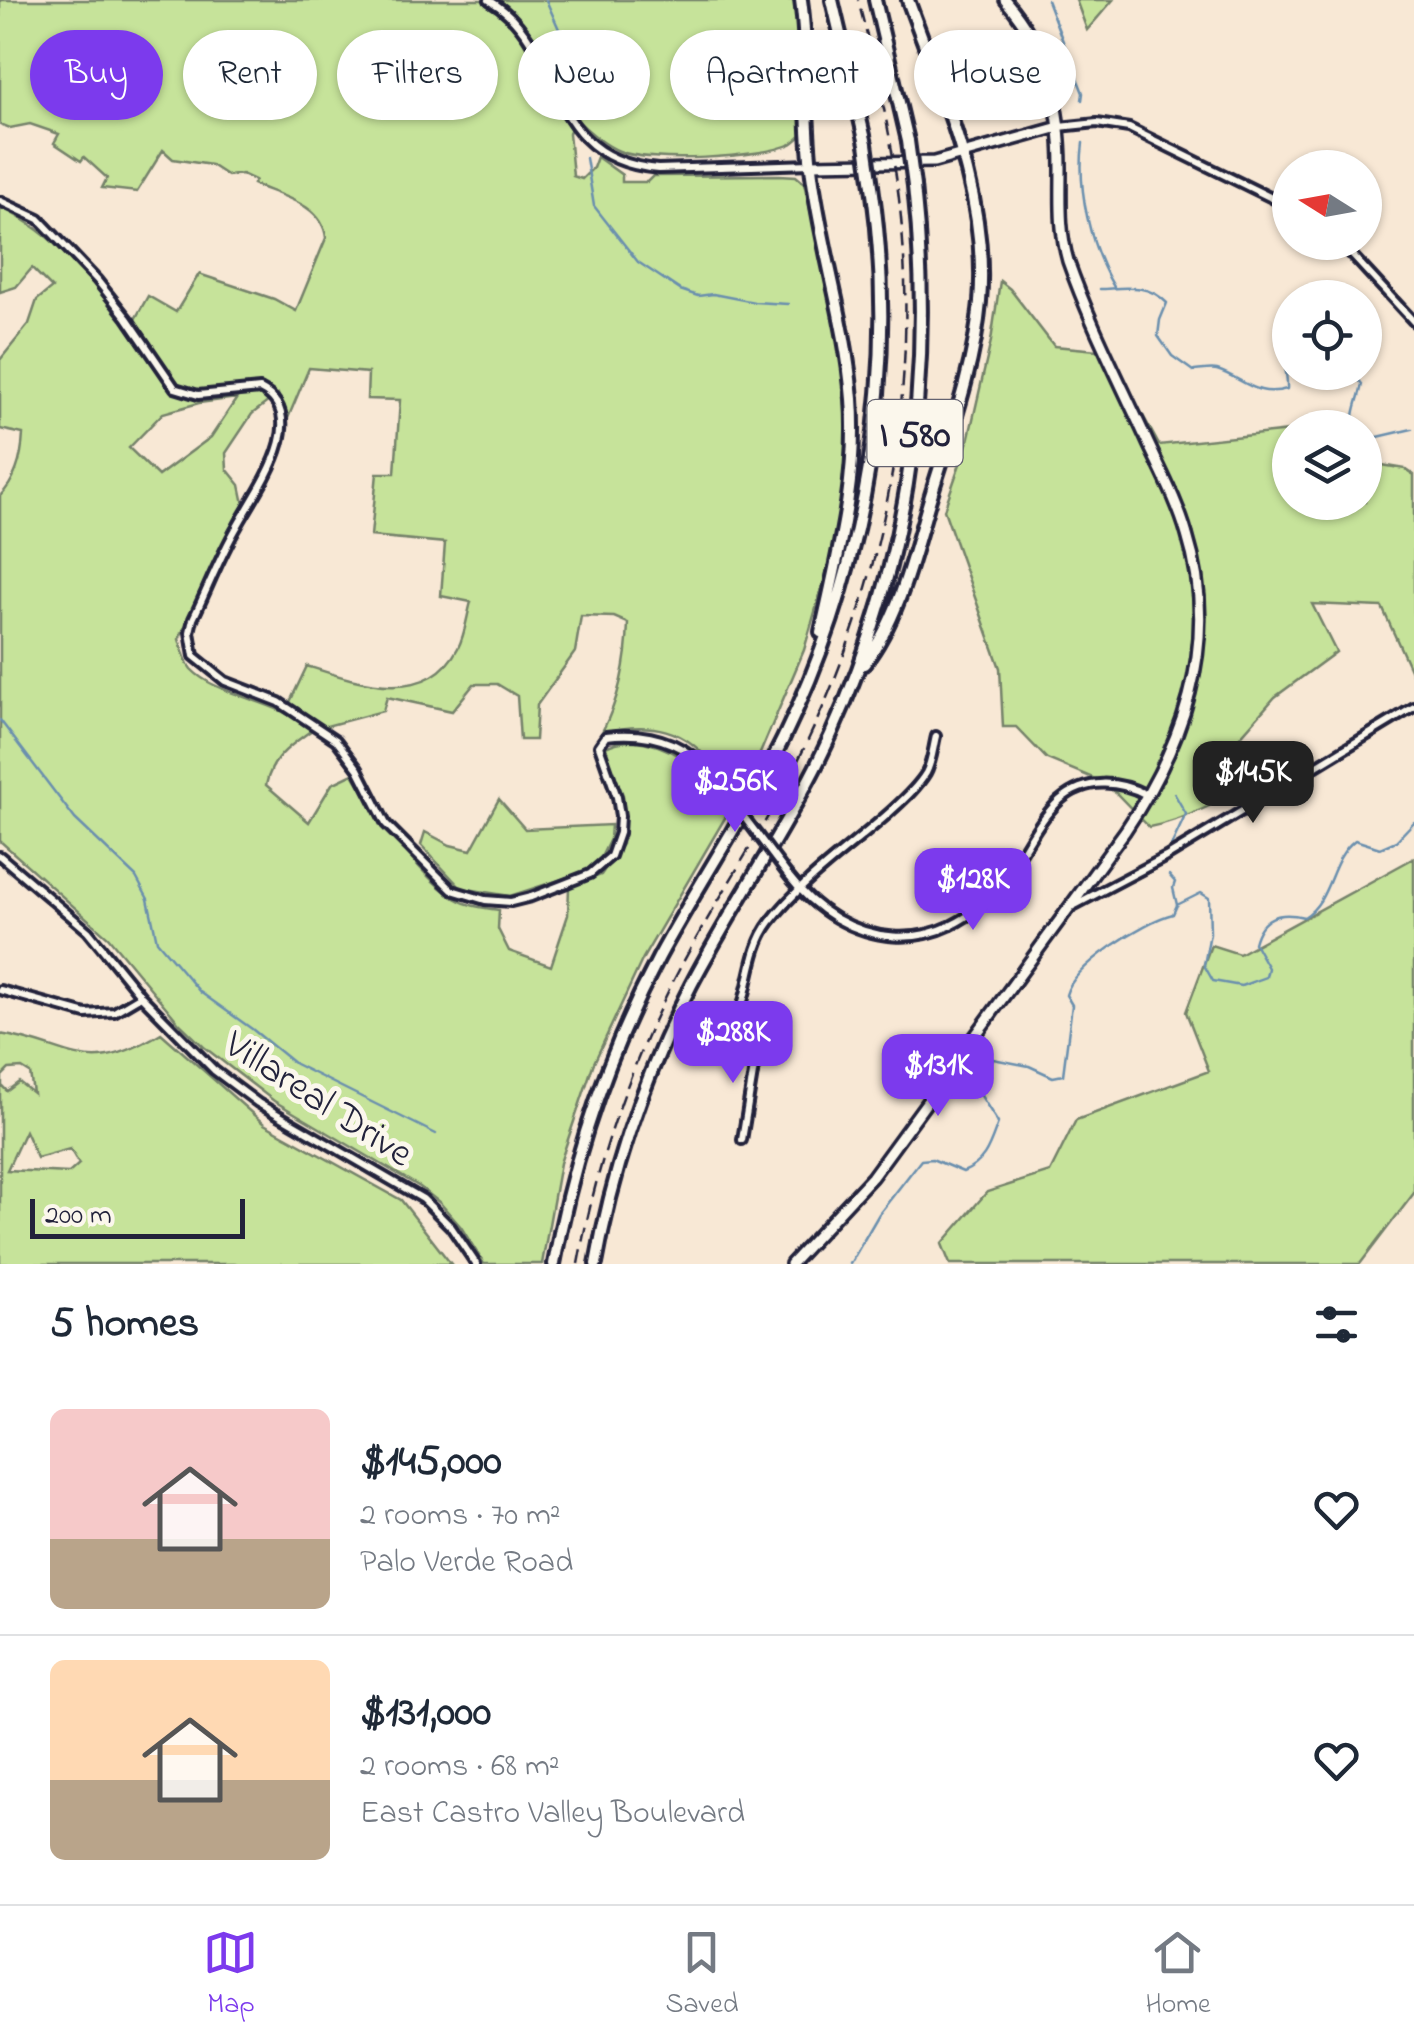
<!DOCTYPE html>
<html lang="en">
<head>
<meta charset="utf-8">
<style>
	body { margin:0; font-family:"Indie Flower",sans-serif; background:#f2f2f3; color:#1f2937; height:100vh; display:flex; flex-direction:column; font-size:38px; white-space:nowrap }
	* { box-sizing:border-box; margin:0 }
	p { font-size:32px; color:#747a83 }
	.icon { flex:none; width:55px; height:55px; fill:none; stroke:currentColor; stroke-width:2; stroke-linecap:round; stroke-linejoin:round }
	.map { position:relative; height:1264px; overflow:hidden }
	.details { display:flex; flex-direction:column; background:#fff; flex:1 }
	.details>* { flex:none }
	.guide { position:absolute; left:30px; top:30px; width:1355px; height:90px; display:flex; gap:20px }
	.needle { width:65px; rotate:281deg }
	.controls { position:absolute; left:1272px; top:150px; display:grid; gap:20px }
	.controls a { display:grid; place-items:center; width:110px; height:110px; border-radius:50%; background:#fff; box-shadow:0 2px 8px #0004; font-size:50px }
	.scale { position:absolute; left:30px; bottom:25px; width:215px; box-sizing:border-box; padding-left:10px; border:5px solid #22223b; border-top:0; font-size:28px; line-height:35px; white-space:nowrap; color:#22223b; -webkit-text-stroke:8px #fbf7ec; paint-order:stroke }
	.price { position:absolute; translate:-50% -85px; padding:0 22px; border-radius:20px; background:#7c3aed; color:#fff; font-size:32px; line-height:65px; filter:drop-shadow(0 2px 5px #0008) }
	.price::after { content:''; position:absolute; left:50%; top:60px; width:30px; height:22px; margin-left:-15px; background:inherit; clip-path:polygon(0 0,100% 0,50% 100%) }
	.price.selected { background:#222; color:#fff }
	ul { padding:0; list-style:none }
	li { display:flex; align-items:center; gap:30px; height:250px; padding:0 50px }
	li+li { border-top:2px solid #e0e1e3 }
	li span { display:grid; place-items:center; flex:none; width:280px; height:200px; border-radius:15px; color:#555 }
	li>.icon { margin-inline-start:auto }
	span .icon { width:120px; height:120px; fill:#fffc; stroke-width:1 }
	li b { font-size:42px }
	h2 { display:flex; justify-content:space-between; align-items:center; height:120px; padding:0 50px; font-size:42px }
	.pill { padding:0 35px; border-radius:45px; background:#fff; box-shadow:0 2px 8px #0004; font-size:35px; line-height:90px }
	.pill.selected { background:#7c3aed; color:#fff }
	.tab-bar { display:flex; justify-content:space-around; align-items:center; height:140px; border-top:2px solid #e0e1e3; background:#fff; font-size:28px; color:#747a83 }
	.tab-bar a { display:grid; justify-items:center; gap:5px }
	.tab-bar .selected { color:#7c3aed }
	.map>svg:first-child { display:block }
</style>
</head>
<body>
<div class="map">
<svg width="1414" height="1264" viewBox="0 0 1414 1264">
	<rect width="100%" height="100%" fill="#f8e8d5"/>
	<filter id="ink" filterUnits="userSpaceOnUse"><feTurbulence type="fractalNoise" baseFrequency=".01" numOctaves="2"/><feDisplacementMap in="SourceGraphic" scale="20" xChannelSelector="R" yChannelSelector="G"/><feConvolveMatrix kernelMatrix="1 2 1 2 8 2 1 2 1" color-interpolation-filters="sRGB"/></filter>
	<g filter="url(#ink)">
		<!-- green -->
		<path fill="#c6e39a" stroke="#74826a" stroke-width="2.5" fill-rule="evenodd" d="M0,0H794L803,88V134C802,135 793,143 791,144C762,158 648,164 619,151C602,144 588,131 575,118L569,133L573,176L582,179L593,168L597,157L622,175V182H647L653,176L780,175L796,176L804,183L833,311L848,401V467L838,532L804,650L753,770L643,958L593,1065L560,1163L542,1264H484L461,1227L440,1203L420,1187L274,1101L204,1047L179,1023L108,937L0,841V496C16,480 22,456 23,434L0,429V360L29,324L37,300L52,288L32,268L16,287L0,292V207C37,224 73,258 100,288C111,300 118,317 134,321L148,296L176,312L199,274L274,299L296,311L326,238C323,204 280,196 253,184L255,180L242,174L228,176L211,165L173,159L163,150L137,192L102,188L107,178L84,157L81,161L54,143L59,134L30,124L10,128L0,124ZM309,368L368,373L367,399L400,400L395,473H377L371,536L445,543L441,596L471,602C467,616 465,635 458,648C427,708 354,681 307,666L289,704L323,727L383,711L387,697L452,711L474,684H497L517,696L520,740H535L537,705L575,652L581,616L614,617L628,623C627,662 620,697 602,732C650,721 687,727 715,769L705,778C682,752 637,729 604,748L623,795L622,844L601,875L569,887L568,915L551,966L509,951L498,929L499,910C486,908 471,907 460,901C423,883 373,810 353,774L332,784L309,822L266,785C272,757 290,746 312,730C277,699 219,698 191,669C185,662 182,648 179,639L244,504L240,485L227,469L226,453L252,414L278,394L286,423ZM237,398L211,437L158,476L129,448L163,413L199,403Z
			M1076,0H1113L1087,30Z
			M1000,281L1010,289L1054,346L1108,351L1159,445L1290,431V502H1365V462L1405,469L1414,475V678L1382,607L1312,604L1336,652L1275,697L1239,738L1258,769C1240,797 1181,821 1149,827L1117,794L1098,780L1047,759L1016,727H1003L1000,668L944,510L968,441L991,341Z
			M499,799L525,829L611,825L610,839L598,863L587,871L510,896L461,888L421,845L425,832L450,845L471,850Z
			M1414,858V1193L1360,1264H950L942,1244L987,1192L1050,1172L1076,1120L1209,1071L1186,1012L1211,945L1239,954Z
			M161,1033L264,1124L401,1200L451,1264H0V1034C75,1046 85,1080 161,1033ZM22,1068L30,1073L33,1093L19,1082L7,1091L2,1086V1076L9,1069ZM25,1131L37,1158L70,1149L79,1164L69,1173L7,1170Z"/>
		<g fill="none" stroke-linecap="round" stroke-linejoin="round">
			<!-- stream -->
			<path stroke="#6a8fae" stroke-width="2.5" d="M546,0L575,65L581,116
				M1047,0L1083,93L1082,100
				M1083,143C1077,189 1090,247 1114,287
				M586,158L594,206L638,262L680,290L698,296L713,294L754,302L788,304
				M1100,289C1126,288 1147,283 1167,303L1160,320L1158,336L1172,356L1193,371C1200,371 1211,368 1217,370C1245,379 1255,398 1287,389C1288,372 1281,358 1284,341L1290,342
				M1352,372L1362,384C1359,400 1352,412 1354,428
				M1365,440L1412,429
				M0,720L75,819L136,877L148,899L157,941L200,992L252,1029L295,1064L436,1134
				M1171,846L1186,814L1174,793
				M1169,875L1175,882L1173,888L1177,905
				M850,1264L879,1214L921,1160L932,1159L963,1172C986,1163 990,1144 998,1123L978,1091L981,1069L993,1059L1029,1066L1053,1077L1063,1075L1072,1005L1066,995C1073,966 1144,921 1173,914L1177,905L1201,893L1209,898L1210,933L1204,965L1213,981L1241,986L1266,977L1268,968L1254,943C1261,916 1279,911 1304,917C1332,900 1329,860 1355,840L1380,848L1396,841L1414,822"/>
			<!-- minor casing -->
			<g stroke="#22223b" stroke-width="14">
				<path id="minor" d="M489,0C567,46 540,159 658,169L811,164
					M1059,127L1097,123L1129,128L1290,207
					M0,201L39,219L97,280L127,318L175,388L198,395L260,389C314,416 255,493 237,527C220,556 208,588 193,619L190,632L194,656L225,681L279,702L336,740L358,769L386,824L452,890L485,900L511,902L531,897L590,874L611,856L619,833L620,816L617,797L599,746L606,736C648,731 683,741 711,773
					M1340,242L1414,322
					M0,856L88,931L141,996L214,1070L258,1103L423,1199L451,1227L476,1264
					M787,874C845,950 941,962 1003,882C1022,857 1036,822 1060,800C1086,778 1118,780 1147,795
					M1071,907L1166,857L1414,707
					M0,990L86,1014L114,1012L141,996
					M732,1029L751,1048L755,1061L742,1140
					M709,1051C756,1024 740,961 770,922C802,880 850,848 889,813C902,801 917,788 926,773C932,762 933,748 936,736"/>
			</g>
			<!-- major casing -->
			<g stroke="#22223b" stroke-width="16">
				<path id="major" d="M811,164L934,162L1059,127
					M791,1264L872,1177L1125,831C1185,742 1220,641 1187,535C1178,503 1162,473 1148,443C1121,383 1090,324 1068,261C1059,230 1061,200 1061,168C1061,105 1047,48 1005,0"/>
			</g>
			<!-- highway casing -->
			<g stroke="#22223b" stroke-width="18">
				<path id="highway" d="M801,0C809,56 804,111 811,167C820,245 846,321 852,399C858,479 838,554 821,632
					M832,0L866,144
					M875,0L908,141
					M864,664C899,619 913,556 929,502C949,436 974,370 980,302C989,196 943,97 908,0
					M554,1264C573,1157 608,1053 659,957C699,883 746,814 783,739C866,569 899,373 872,186
					M596,1264C613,1167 646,1073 691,985C730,911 777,842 815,768C906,587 936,387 914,186"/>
			</g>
			<!-- minor -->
			<use href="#minor" stroke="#fbf7ec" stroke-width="6"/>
			<!-- major -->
			<use href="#major" stroke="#fbf7ec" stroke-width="9"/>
			<!-- highway -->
			<use href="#highway" stroke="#fbf7ec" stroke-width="10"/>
			<!-- rail -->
			<path stroke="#22223b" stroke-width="2.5" stroke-dasharray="15 8" stroke-linecap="butt" d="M578,1264C597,1160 632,1059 681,966C716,901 756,841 790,776C883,599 922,398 899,199C891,132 875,66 858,0"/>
			<!-- minor-bridge casing -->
			<g stroke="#22223b" stroke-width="14" stroke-linecap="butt">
				<path id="minor-bridge" d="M711,773L787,874"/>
			</g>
			<!-- highway-bridge casing -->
			<g stroke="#22223b" stroke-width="18" stroke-linecap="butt">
				<path id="highway-bridge" d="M908,141L914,186
					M866,144L872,186"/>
			</g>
			<!-- minor-bridge -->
			<use href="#minor-bridge" stroke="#fbf7ec" stroke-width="6"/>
			<!-- highway-bridge -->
			<use href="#highway-bridge" stroke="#fbf7ec" stroke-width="10"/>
		</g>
	</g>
	<g text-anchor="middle" stroke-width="10" stroke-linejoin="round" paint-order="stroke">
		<!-- shield labels -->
		<rect fill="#fbf7ec" stroke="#636270" stroke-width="2.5" x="867.5" y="400" width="95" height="66" rx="8"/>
		<g font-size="38" font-weight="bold" fill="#22223b">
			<text x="915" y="446">I 580</text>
		</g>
		<!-- street labels -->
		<g font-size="40" fill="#22223b" stroke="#fbf7ec">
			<text transform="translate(320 1097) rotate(33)" y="14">Villareal Drive</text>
		</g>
	</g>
</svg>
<div class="controls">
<a><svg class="needle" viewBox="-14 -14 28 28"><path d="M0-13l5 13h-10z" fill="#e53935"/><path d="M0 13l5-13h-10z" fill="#747a83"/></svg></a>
<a><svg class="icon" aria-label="locate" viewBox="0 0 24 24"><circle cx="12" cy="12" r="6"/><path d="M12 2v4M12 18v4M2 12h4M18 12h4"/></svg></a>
<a><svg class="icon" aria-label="layers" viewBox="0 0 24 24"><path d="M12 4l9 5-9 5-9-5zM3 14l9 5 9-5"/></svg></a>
</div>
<div class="scale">200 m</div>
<b class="price selected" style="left:1253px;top:826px">$145K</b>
<b class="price" style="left:735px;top:835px">$256K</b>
<b class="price" style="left:973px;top:933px">$128K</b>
<b class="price" style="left:733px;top:1086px">$288K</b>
<b class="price" style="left:938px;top:1119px">$131K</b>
<div class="guide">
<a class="pill selected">Buy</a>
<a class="pill">Rent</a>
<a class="pill">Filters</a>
<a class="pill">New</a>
<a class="pill">Apartment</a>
<a class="pill">House</a>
</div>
</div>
<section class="details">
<h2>5 homes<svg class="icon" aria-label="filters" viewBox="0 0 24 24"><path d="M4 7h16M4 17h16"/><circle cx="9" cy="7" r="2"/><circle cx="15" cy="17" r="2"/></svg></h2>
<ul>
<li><span style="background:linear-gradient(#f6c9c9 65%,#b9a48a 0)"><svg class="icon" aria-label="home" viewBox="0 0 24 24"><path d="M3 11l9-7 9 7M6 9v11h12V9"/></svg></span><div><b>$145,000</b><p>2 rooms · 70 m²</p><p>Palo Verde Road</p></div><svg class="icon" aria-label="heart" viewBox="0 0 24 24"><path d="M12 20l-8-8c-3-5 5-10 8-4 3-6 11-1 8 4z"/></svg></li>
<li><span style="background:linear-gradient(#ffd9b3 60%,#b9a48a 0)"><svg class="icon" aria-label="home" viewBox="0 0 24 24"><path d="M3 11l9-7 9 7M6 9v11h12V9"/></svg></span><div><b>$131,000</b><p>2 rooms · 68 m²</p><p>East Castro Valley Boulevard</p></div><svg class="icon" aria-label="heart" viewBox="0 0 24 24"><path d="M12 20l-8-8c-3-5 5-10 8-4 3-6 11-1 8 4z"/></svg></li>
</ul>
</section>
<nav class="tab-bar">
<a class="selected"><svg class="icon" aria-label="map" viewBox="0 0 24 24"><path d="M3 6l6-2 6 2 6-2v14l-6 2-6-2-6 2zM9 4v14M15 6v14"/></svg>Map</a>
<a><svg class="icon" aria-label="saved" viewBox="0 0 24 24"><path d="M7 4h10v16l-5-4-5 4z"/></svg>Saved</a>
<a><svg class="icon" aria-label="home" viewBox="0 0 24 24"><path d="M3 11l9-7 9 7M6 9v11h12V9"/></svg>Home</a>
</nav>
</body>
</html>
